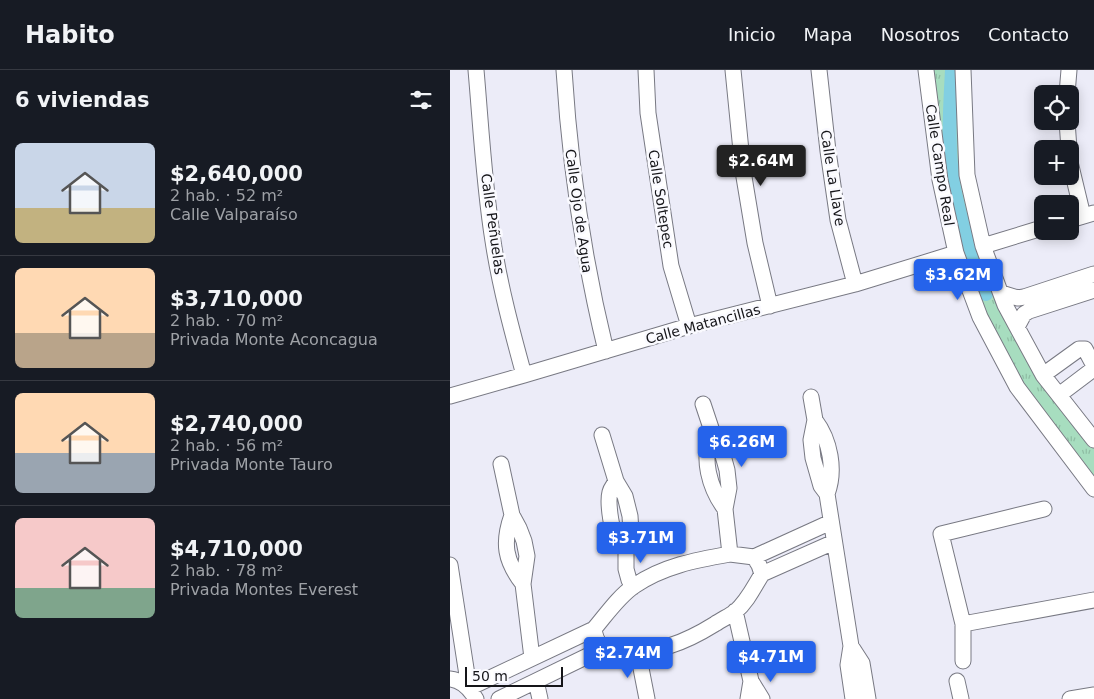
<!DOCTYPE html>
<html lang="es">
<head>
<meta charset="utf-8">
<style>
	body { margin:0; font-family:"DejaVu Sans",sans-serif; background:#242831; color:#f1f3f6; height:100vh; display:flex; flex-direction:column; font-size:19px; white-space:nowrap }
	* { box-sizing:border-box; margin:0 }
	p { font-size:16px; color:#9ea1a6 }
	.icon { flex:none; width:28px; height:28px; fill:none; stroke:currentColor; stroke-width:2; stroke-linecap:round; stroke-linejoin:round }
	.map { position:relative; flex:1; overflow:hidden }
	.panel { display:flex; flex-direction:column; background:#171b24; width:450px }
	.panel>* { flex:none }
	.controls { position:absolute; left:584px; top:15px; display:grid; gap:10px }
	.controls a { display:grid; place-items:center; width:45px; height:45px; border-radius:8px; background:#171b24; box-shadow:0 2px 12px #0003; font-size:25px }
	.scale { position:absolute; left:15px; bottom:12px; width:98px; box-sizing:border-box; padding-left:5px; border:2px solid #151519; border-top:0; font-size:14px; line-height:18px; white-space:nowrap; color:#151519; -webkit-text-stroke:4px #fafaff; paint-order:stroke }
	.price { position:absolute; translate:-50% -42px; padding:0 11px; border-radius:5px; background:#2563eb; color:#fff; font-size:16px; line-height:32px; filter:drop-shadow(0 1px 2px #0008) }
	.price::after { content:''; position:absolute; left:50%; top:30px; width:15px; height:11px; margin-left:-8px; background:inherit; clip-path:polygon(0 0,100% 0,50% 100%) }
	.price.current { background:#222; color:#fff }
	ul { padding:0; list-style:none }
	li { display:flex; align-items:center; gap:15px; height:125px; padding:0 15px }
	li+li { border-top:1px solid #363941 }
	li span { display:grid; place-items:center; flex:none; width:140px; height:100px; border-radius:8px; color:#555 }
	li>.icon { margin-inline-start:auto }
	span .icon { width:60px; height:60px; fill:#fffc; stroke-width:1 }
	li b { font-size:21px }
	h2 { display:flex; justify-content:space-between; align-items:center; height:60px; padding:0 15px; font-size:21px }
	header { display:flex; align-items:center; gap:30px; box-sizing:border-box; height:70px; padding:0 25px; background:#171b24; border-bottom:1px solid #363941 }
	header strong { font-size:24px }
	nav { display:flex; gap:28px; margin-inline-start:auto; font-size:18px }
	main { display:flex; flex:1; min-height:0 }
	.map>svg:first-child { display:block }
</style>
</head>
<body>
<header>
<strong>Habito</strong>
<nav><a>Inicio</a><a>Mapa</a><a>Nosotros</a><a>Contacto</a></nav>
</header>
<main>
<section class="panel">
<h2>6 viviendas<svg class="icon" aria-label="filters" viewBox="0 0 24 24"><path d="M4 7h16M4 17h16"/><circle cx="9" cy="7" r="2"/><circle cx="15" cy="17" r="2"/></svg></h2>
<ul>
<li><span style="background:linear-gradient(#c9d6e8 65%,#c2b280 0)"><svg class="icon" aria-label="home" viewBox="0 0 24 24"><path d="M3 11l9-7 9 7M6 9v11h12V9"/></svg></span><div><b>$2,640,000</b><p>2 hab. · 52 m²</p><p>Calle Valparaíso</p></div></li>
<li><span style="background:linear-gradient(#ffd9b3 65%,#b9a48a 0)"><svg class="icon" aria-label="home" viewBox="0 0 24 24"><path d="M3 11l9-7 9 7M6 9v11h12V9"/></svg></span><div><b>$3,710,000</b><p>2 hab. · 70 m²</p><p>Privada Monte Aconcagua</p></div></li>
<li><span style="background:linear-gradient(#ffd9b3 60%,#9aa5b1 0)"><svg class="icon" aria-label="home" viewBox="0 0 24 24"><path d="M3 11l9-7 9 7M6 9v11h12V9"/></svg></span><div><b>$2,740,000</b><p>2 hab. · 56 m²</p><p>Privada Monte Tauro</p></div></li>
<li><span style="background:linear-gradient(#f6c9c9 70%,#7fa58c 0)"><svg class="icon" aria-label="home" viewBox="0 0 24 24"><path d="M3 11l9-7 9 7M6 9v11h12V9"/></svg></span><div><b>$4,710,000</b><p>2 hab. · 78 m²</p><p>Privada Montes Everest</p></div></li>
</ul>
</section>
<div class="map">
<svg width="644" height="629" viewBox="0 0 644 629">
	<defs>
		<pattern id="grass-tufts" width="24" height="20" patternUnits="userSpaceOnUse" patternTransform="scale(1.25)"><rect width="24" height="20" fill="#a7ddbf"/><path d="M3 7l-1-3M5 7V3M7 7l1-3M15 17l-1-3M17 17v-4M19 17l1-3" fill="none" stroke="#8fbda4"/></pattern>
	</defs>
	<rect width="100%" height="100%" fill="#ececf8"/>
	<!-- grass -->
	<path fill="url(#grass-tufts)" d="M476,0H513L517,105L555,235L644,370V419L567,317L506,183Z"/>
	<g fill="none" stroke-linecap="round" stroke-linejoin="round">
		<!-- canal -->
		<path stroke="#82cfe2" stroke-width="14" d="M502,0C500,39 497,79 504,118C511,154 524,189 536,224"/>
		<!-- minor casing -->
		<g stroke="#787983" stroke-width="17">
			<path id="minor" d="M26,0C31,57 34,115 43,171C50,217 62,261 74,305
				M114,0C120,96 133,187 156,281
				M196,0L198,43L221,196L239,256
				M283,0L293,101L305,173L320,236
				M369,0L378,81L388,150L405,214
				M476,0L490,110L506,183L530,247L567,317L644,419
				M513,0L517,105L533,176L555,235L593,305L644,370
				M617,24L619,0
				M617,51L619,79
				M620,92L633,146
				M620,150L644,143
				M533,176L592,158
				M551,223L568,228L574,227L644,204
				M567,257L574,244L579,241L644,220
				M593,305L629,279H635L643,294L642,300L609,325
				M0,326L74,305L239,256L405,214L506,183
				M361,327L365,350L361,370L363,388L371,416L377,424L401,576L398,595L403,629
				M253,334L263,364L272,382L277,400L279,418L275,439L280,484
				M365,350C380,370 386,400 377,424
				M263,364C250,387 260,419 275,439
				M152,365L166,411L175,426L180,446L181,462L179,472L176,479V499L179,510L183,517
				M51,394L62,445L69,458L74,471L77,486L73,514L82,588
				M166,411C164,415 161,418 160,422C157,433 162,466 169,475C169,475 176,479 176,479
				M594,439L491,464L513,554L644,530
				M62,445C52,473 55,491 73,514
				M280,484L304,487L309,495L312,504C304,517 297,532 285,542C279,546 271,550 265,554C236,572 206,585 170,580C154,578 147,578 144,559C156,545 168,527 184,516C213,496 246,490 280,484Z
				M304,487L381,452
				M0,495L19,618L144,559
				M312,504L384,472
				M285,541L301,611L298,629
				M401,576L412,593L418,629
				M188,583L197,629
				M513,591V554
				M0,609C12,610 20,619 26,629
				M86,611L90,629
				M301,611L312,629
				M507,611L511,629
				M49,629L154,578
				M620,629L644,625"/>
		</g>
		<!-- minor -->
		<use href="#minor" stroke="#fff" stroke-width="15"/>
	</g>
	<g text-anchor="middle" stroke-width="5" stroke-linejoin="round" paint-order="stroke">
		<!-- street labels -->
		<g font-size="14" fill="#151519" stroke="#fafaff">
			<text transform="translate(490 95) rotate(81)" y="5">Calle Campo Real</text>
			<text transform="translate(383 108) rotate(81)" y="5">Calle La Llave</text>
			<text transform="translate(211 129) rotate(81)" y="5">Calle Soltepec</text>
			<text transform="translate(129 141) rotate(82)" y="5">Calle Ojo de Agua</text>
			<text transform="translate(43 154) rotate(82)" y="5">Calle Peñuelas</text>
			<text transform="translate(253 254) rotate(-15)" y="5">Calle Matancillas</text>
		</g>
	</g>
</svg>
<div class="controls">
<a><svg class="icon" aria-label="locate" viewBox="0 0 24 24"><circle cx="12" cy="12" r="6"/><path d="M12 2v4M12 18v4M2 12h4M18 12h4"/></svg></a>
<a>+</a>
<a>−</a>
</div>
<div class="scale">50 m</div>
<b class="price current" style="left:311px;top:117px">$2.64M</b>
<b class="price" style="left:508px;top:231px">$3.62M</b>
<b class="price" style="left:292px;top:398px">$6.26M</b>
<b class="price" style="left:191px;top:494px">$3.71M</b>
<b class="price" style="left:178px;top:609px">$2.74M</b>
<b class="price" style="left:321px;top:613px">$4.71M</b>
</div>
</main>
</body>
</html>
